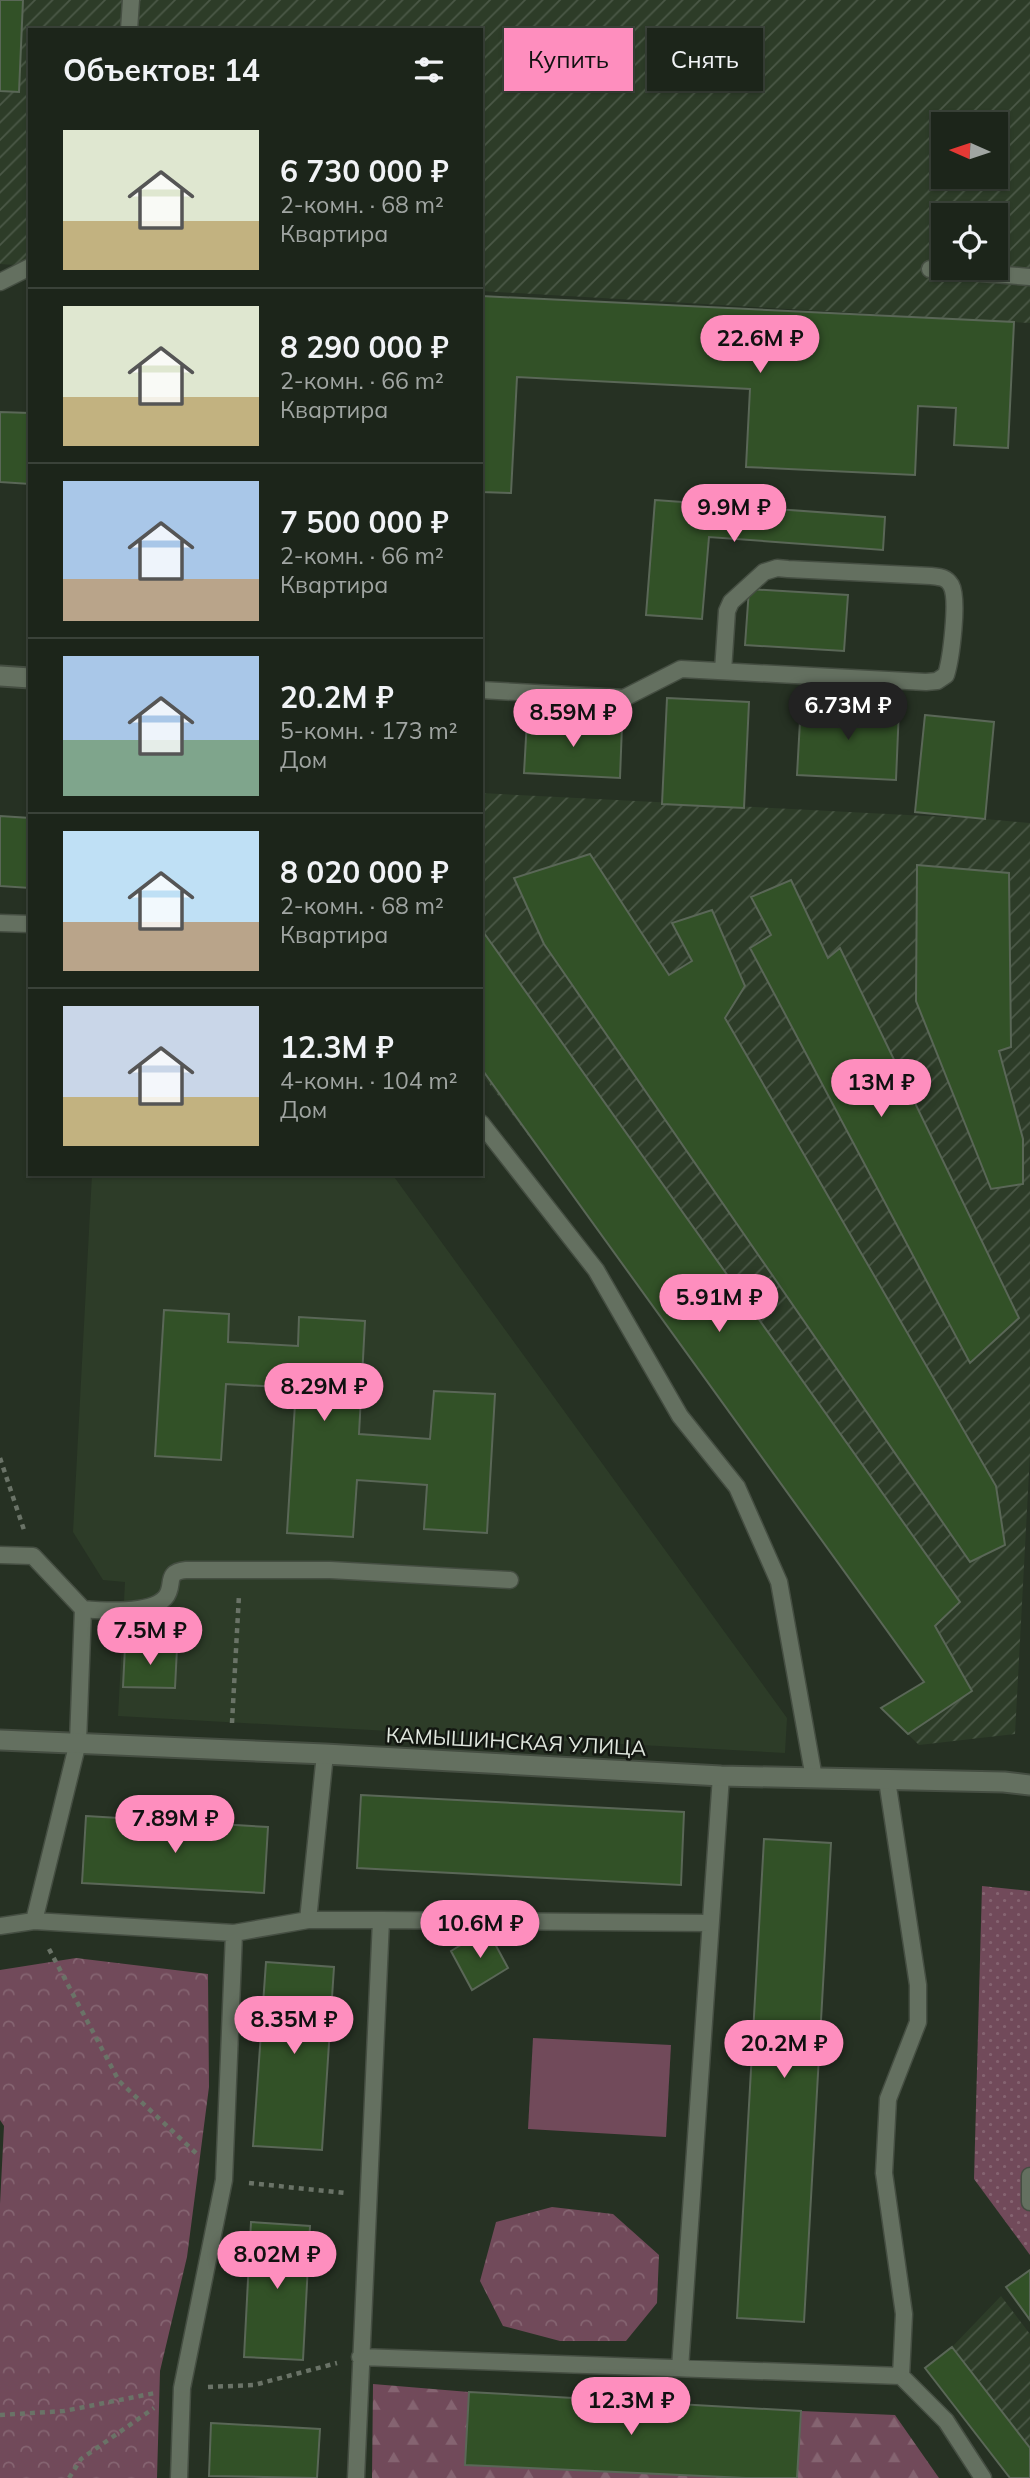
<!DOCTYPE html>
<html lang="ru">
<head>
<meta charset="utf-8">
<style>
	body { margin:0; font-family:Mulish,sans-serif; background:#252d23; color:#f1f3f6; height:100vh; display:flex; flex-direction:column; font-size:26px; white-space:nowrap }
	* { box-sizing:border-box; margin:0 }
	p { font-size:23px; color:#a0a5a2 }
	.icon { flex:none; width:38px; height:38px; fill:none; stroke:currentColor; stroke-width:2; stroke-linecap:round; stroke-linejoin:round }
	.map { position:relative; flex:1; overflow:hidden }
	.panel { position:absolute; left:28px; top:28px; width:455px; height:1148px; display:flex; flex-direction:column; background:#1c251a; border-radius:0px; box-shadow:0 2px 5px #0004,0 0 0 2px #3a4239 }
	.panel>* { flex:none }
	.banner { position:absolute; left:504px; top:28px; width:420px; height:63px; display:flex; gap:14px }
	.needle { width:46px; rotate:273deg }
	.controls { position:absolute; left:931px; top:112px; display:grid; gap:14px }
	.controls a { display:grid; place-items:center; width:77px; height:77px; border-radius:0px; background:#1c251a; box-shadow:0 2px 5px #0004,0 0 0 2px #3a4239; font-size:35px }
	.price { position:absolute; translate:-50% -60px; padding:0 16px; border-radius:24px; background:#fe8ebe; color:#111; font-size:23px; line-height:46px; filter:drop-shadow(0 2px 4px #0008) }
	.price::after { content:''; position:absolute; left:50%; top:42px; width:21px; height:16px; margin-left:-10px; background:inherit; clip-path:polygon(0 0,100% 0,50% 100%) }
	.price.active { background:#222; color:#fff }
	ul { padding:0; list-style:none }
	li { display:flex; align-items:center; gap:21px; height:175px; padding:0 35px }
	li+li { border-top:2px solid #3a4239 }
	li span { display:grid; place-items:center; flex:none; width:196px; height:140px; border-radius:0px; color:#555 }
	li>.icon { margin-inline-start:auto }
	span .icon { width:84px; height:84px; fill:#fffc; stroke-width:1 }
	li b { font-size:30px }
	h2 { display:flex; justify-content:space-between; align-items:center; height:84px; padding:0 35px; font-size:30px }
	.pill { padding:0 24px; border-radius:0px; background:#1c251a; box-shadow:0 2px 5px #0004,0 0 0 2px #3a4239; font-size:24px; line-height:63px }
	.pill.active { background:#fe8ebe; color:#111 }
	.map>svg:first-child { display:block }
</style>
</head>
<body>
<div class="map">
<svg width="1030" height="2478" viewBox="0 0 1030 2478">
	<defs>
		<pattern id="industrial-furrows" width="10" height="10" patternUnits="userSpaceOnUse" patternTransform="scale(1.75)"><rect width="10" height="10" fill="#2d3c28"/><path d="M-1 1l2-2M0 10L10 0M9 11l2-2" fill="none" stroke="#4b5847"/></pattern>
		<pattern id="grass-dots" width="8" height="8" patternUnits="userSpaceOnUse" patternTransform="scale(1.75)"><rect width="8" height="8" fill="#714a5a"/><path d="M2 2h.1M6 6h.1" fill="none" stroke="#856471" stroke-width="1.8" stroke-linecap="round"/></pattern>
		<pattern id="forest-firs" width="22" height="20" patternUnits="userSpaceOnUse" patternTransform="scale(1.75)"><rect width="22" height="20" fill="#714a5a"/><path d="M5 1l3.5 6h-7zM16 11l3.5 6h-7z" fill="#856471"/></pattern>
		<pattern id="park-crowns" width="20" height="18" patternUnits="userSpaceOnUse" patternTransform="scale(1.75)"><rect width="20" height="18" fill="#714a5a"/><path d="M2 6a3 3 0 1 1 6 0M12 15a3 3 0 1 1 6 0" fill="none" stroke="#856471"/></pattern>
	</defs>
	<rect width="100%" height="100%" fill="#263123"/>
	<!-- built -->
	<path fill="#2d3c28" d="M92,1174H392L787,1718L785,1753L118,1716L125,1582L103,1580L73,1532Z"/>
	<!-- industrial -->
	<path fill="url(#industrial-furrows)" fill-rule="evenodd" d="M0,0H1030V323L481,291V30H30V266L0,264ZM943,124H996V177H943ZM943,215H996V268H943Z
		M481,793L985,819L1030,823V1454L1015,1734L919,1745L881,1708L924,1682L695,1356L481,1073Z
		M1001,2296L1030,2334V2478H1010L925,2368L952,2347Z"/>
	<!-- grass -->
	<path fill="url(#grass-dots)" d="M982,1886L1030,1891V2255L974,2179Z"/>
	<!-- forest -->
	<path fill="url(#forest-firs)" d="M373,2384L469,2392L466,2465L746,2478H372Z
		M801,2411L895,2415L939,2478H797Z"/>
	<!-- park -->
	<path fill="url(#park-crowns)" d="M76,1958L208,1974L209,2087L187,2257L160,2371L157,2478H0V2204L4,2126L0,2120V1970Z
		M552,2207L613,2214L659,2255L657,2303L626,2341H560L503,2326L480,2281L496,2222Z"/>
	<!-- pitch -->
	<path fill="#714a5a" d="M533,2038L671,2045L666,2137L528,2129Z"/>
	<!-- building -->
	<path fill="#325127" stroke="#5a6757" stroke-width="2" d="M0,0H23L19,92L0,91Z
		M481,296L1014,322L1008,448L954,445L956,408L918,406L915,475L746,467L750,389L517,377L511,493L481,492Z
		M0,412L30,413V484L0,482Z
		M655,500L885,517L883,550L709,537L702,619L646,615Z
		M749,589L848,595L844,651L745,645Z
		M667,698L749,702L744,808L662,804Z
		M801,703L899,708L896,780L797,775Z
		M925,715L994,722L985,819L915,812Z
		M527,720L622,725L620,778L524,773Z
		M0,816L30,818V888L0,886Z
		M590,854L669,975L692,961L672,923L712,910L745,986L725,1018L996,1486L1005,1545L970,1562L544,944L514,878Z
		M917,865L1009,873L1011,1047L999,1051L1023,1139V1184L991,1189L916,1001Z
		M791,880L828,958L840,948L1019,1318L970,1363L750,948L771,935L751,897Z
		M484,933L960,1602L935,1626L972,1691L908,1734L881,1708L924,1682L481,1068V935Z
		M164,1310L229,1314L228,1342L298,1346L299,1317L365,1321L359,1434L430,1439L434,1391L495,1394L487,1533L424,1529L427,1485L357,1480L353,1537L287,1533L296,1388L226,1384L221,1460L155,1456Z
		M125,1647L177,1648L175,1688L123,1687Z
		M361,1795L684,1812L681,1885L357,1868Z
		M86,1816L268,1827L264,1893L82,1883Z
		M764,1839L831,1843L804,2322L737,2318Z
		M487,1929L508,1968L472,1990L451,1951Z
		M266,1962L334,1967L322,2150L253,2146Z
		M251,2222L310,2226L303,2360L244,2357Z
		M1030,2270V2320L1006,2287Z
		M952,2347L1030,2448V2478H1010L925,2368Z
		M469,2392L801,2411L797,2478H746L465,2465Z
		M211,2423L320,2429L317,2478L209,2476Z"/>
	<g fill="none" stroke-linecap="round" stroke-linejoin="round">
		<!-- service casing -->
		<g stroke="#454e42" stroke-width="19">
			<path id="service" d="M129,30L131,0
				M930,269L1030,277
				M0,282L30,267
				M481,690L624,698L681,669L926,682L937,681L946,675C951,659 959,599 951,585C946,577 940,577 931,576L788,569L777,568L764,572L731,602L727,611L723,671
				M0,923L30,924
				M481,1123L596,1270L680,1416L737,1487L779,1582L814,1778
				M0,1555L33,1556L83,1609C104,1611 150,1614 165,1598C176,1586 163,1572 186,1570H330L510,1580
				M325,1754L308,1920H381L356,2478
				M887,1780L918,1985V2022L888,2099L884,2173L904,2314L901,2376L946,2421L983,2478
				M381,1920L710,1923
				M34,1921L234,1933L308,1920
				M0,1926L34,1921L78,1742L83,1609
				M1030,2176V2202
				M360,2357L901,2376
				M680,2368L721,1776
				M179,2478L182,2388L224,2180L234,1933"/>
		</g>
		<!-- minor casing -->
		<g stroke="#454e42" stroke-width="23">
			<path id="minor" d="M0,676L30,678
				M0,1740L325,1754L721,1776L1004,1782L1030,1785"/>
		</g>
		<!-- path -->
		<path stroke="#6a7367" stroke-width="4.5" stroke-dasharray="5 5" stroke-linecap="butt" d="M0,1458L24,1530
			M232,1723L239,1595
			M49,1949L119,2081L198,2155
			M249,2183L345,2193
			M208,2387L254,2385L337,2363
			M0,2415L64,2411L155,2393
			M69,2478L81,2459L154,2408"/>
		<!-- service -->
		<use href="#service" stroke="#647060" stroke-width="16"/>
		<!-- minor -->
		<use href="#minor" stroke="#647060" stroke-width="19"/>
	</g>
	<g text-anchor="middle" stroke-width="5" stroke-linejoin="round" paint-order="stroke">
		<!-- street labels -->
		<g font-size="21" fill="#dfe6dd" stroke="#131711">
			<text transform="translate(516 1742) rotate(3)" y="7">КАМЫШИНСКАЯ УЛИЦА</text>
		</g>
	</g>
</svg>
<div class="controls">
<a><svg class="needle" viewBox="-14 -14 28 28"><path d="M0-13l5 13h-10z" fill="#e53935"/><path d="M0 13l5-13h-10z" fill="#a0a5a2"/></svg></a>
<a><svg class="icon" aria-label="locate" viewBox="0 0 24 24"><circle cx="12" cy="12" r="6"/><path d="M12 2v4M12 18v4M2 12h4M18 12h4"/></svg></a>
</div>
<b class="price" style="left:760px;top:375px">22.6M ₽</b>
<b class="price" style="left:734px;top:544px">9.9M ₽</b>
<b class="price active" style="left:848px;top:742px">6.73M ₽</b>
<b class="price" style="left:573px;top:749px">8.59M ₽</b>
<b class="price" style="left:881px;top:1119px">13M ₽</b>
<b class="price" style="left:719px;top:1334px">5.91M ₽</b>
<b class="price" style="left:324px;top:1423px">8.29M ₽</b>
<b class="price" style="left:150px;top:1667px">7.5M ₽</b>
<b class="price" style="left:175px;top:1855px">7.89M ₽</b>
<b class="price" style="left:480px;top:1960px">10.6M ₽</b>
<b class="price" style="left:294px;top:2056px">8.35M ₽</b>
<b class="price" style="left:784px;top:2080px">20.2M ₽</b>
<b class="price" style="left:277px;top:2291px">8.02M ₽</b>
<b class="price" style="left:631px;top:2437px">12.3M ₽</b>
<div class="banner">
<a class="pill active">Купить</a>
<a class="pill">Снять</a>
</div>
<section class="panel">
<h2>Объектов: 14<svg class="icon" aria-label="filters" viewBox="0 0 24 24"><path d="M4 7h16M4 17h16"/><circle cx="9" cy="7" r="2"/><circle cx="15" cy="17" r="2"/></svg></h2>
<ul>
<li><span style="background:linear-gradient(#dfe7d0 65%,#c2b280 0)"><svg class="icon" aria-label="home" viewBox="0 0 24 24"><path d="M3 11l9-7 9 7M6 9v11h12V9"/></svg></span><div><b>6 730 000 ₽</b><p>2-комн. · 68 m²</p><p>Квартира</p></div></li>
<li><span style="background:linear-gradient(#dfe7d0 65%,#c2b280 0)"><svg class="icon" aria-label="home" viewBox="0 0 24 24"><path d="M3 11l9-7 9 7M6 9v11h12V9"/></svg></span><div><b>8 290 000 ₽</b><p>2-комн. · 66 m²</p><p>Квартира</p></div></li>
<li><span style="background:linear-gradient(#a9c7e8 70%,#b9a48a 0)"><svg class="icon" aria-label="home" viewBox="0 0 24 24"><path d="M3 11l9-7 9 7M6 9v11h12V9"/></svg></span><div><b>7 500 000 ₽</b><p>2-комн. · 66 m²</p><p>Квартира</p></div></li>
<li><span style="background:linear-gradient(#a9c7e8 60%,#7fa58c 0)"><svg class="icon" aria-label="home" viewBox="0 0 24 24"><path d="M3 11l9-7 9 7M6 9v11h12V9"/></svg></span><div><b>20.2M ₽</b><p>5-комн. · 173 m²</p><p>Дом</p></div></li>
<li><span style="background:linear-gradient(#bfe0f5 65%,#b9a48a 0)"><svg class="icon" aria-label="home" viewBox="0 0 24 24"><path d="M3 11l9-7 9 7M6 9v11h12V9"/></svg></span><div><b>8 020 000 ₽</b><p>2-комн. · 68 m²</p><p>Квартира</p></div></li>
<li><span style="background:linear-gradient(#c9d6e8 65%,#c2b280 0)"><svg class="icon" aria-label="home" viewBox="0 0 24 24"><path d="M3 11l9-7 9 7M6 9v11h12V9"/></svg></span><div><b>12.3M ₽</b><p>4-комн. · 104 m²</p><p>Дом</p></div></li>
</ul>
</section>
</div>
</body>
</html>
